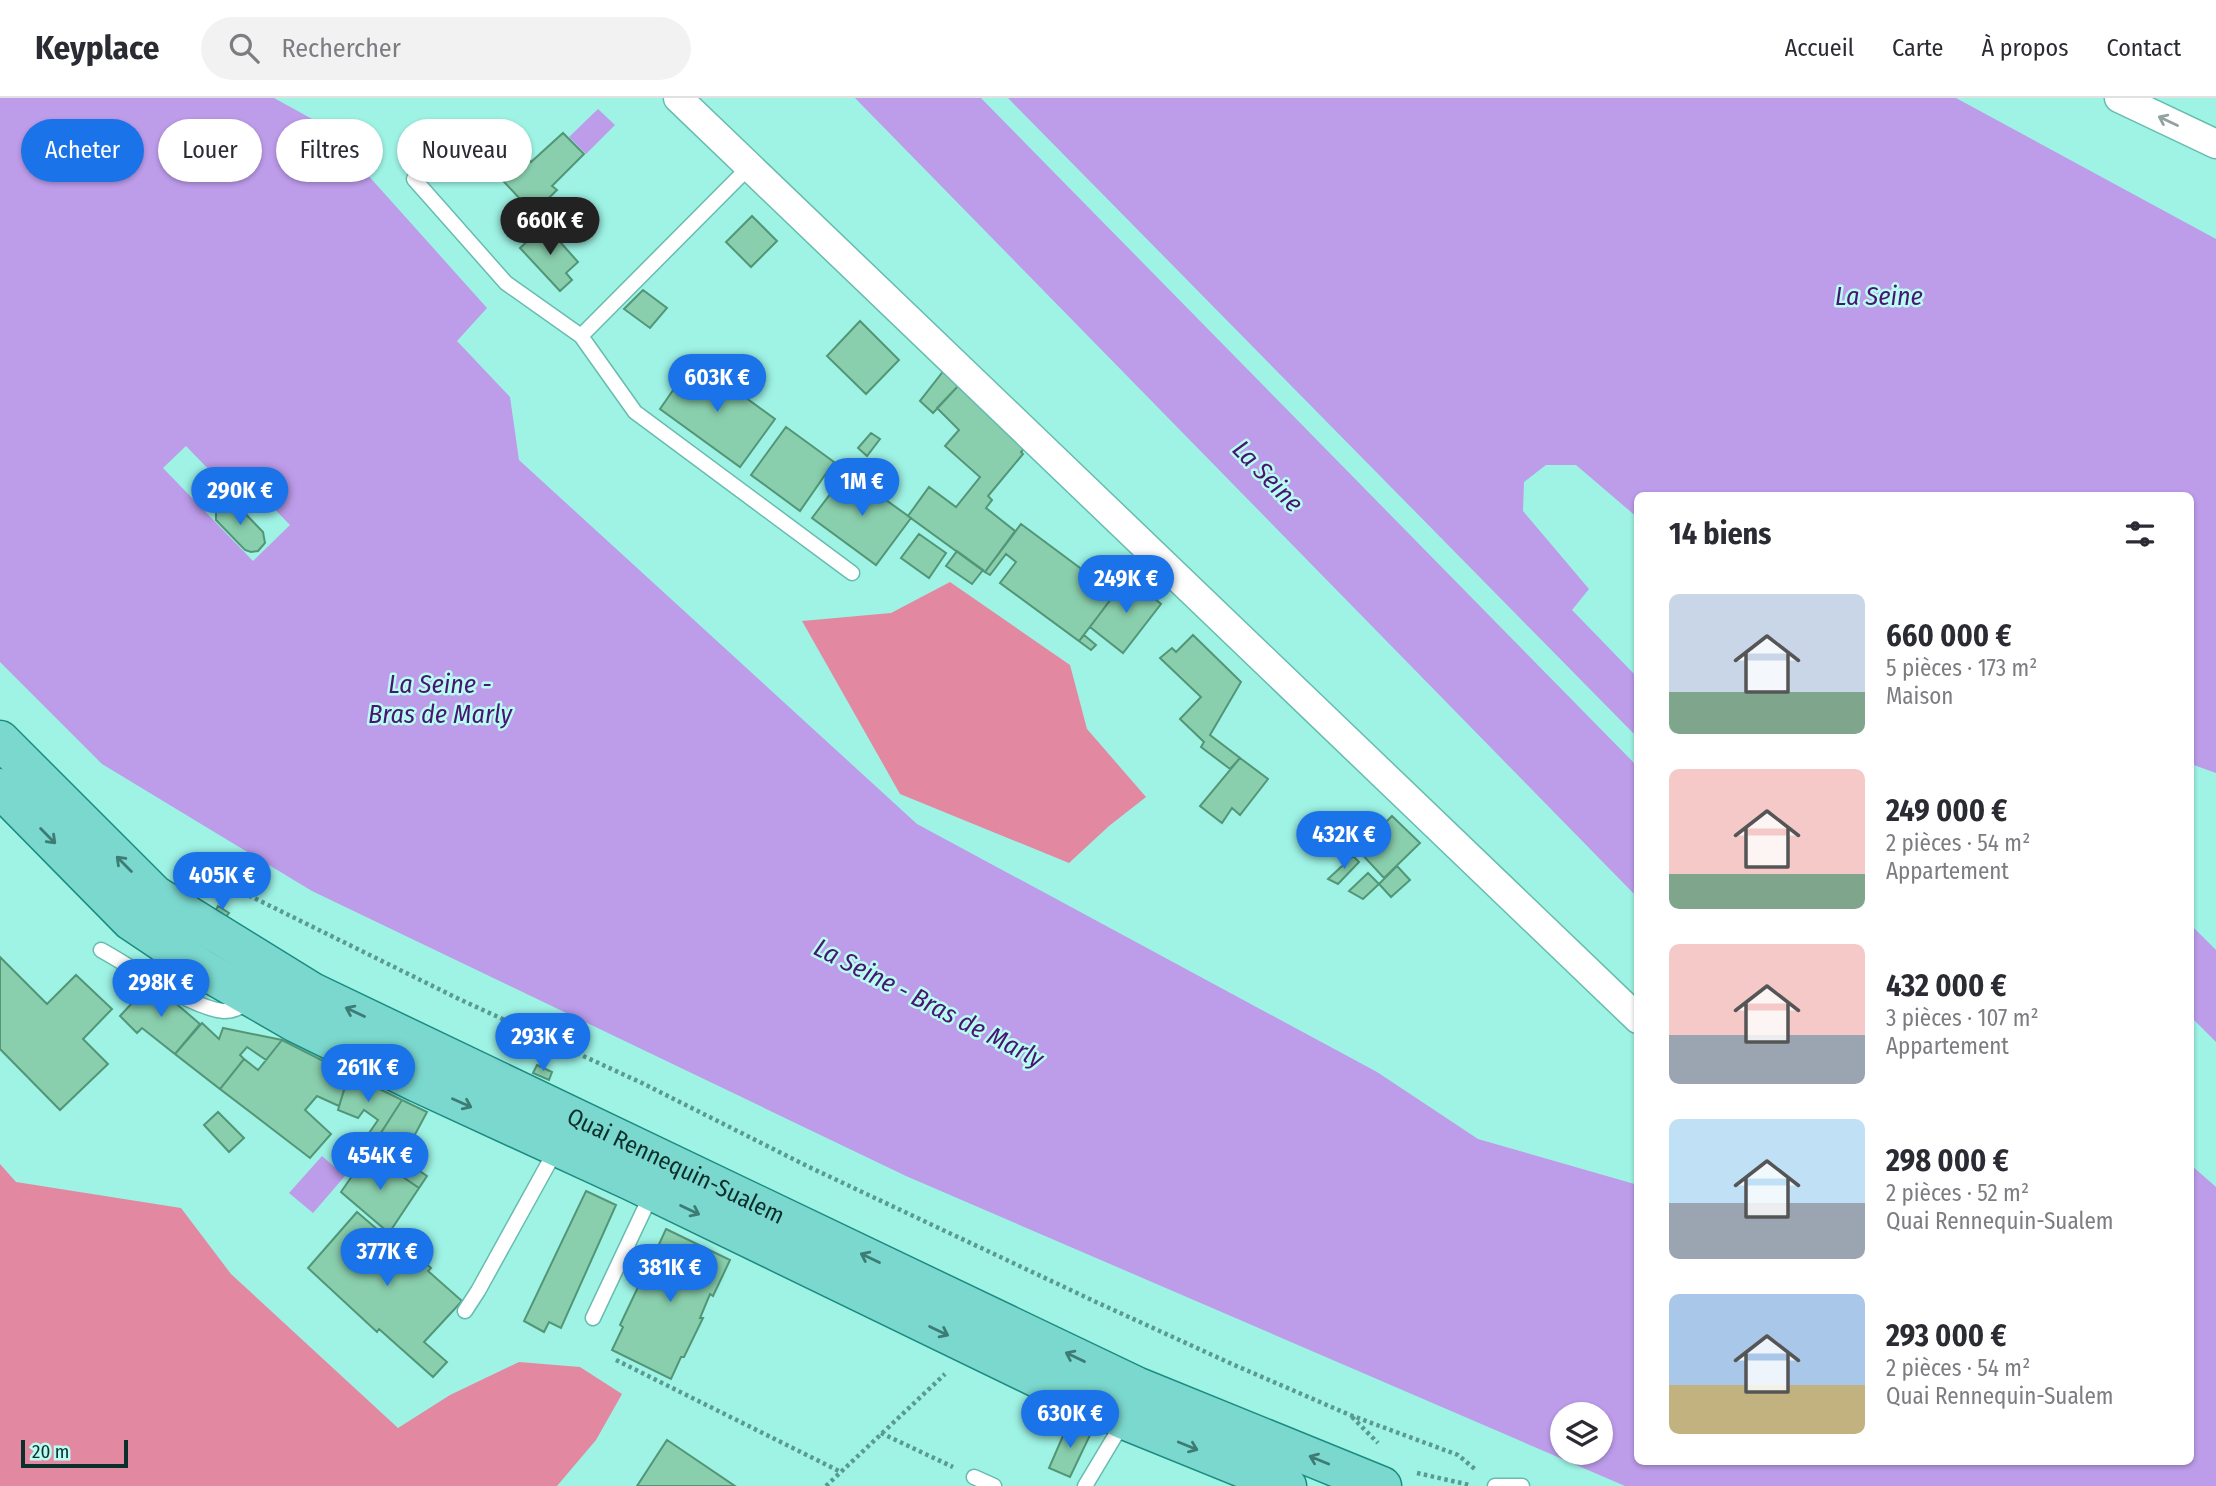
<!DOCTYPE html>
<html lang="fr">
<head>
<meta charset="utf-8">
<style>
	body { margin:0; font-family:"Fira Sans Condensed",sans-serif; background:#f2f2f3; color:#2b2b33; height:100vh; display:flex; flex-direction:column; font-size:26px; white-space:nowrap }
	* { box-sizing:border-box; margin:0 }
	p { font-size:23px; color:#7c7c81 }
	.icon { flex:none; width:38px; height:38px; fill:none; stroke:currentColor; stroke-width:2; stroke-linecap:round; stroke-linejoin:round }
	.map { position:relative; flex:1; overflow:hidden }
	.panel { position:absolute; left:1634px; top:394px; width:560px; height:973px; display:flex; flex-direction:column; background:#fff; border-radius:10px; box-shadow:0 2px 5px #0004 }
	.panel>* { flex:none }
	.top-card { position:absolute; left:21px; top:21px; width:665px; height:63px; display:flex; gap:14px }
	.buttons { position:absolute; left:1550px; top:1304px; display:grid; gap:14px }
	.buttons a { display:grid; place-items:center; width:63px; height:63px; border-radius:50%; background:#fff; box-shadow:0 2px 5px #0004; font-size:35px }
	.scale { position:absolute; left:21px; bottom:18px; width:107px; box-sizing:border-box; padding-left:7px; border:4px solid #0b302b; border-top:0; font-size:19px; line-height:24px; white-space:nowrap; color:#0b302b; -webkit-text-stroke:5px #bafcf1; paint-order:stroke }
	.price { position:absolute; translate:-50% -60px; padding:0 16px; border-radius:24px; background:#1a73e8; color:#fff; font-size:23px; line-height:46px; filter:drop-shadow(0 2px 4px #0008) }
	.price::after { content:''; position:absolute; left:50%; top:42px; width:21px; height:16px; margin-left:-10px; background:inherit; clip-path:polygon(0 0,100% 0,50% 100%) }
	.price.current { background:#222; color:#fff }
	ul { padding:0; list-style:none }
	li { display:flex; align-items:center; gap:21px; height:175px; padding:0 35px }
	li span { display:grid; place-items:center; flex:none; width:196px; height:140px; border-radius:10px; color:#555 }
	li>.icon { margin-inline-start:auto }
	span .icon { width:84px; height:84px; fill:#fffc; stroke-width:1 }
	li b { font-size:30px }
	h2 { display:flex; justify-content:space-between; align-items:center; height:84px; padding:0 35px; font-size:30px }
	.chip { padding:0 24px; border-radius:32px; background:#fff; box-shadow:0 2px 5px #0004; font-size:24px; line-height:63px }
	.chip.current { background:#1a73e8; color:#fff }
	header { display:flex; align-items:center; gap:42px; box-sizing:border-box; height:98px; padding:0 35px; background:#fff; border-bottom:2px solid #e1e1e2 }
	header strong { font-size:33px }
	nav { display:flex; gap:38px; margin-inline-start:auto; font-size:24px }
	.search { width:490px; height:63px; background:#f2f2f3; display:flex; align-items:center; gap:18px; box-sizing:border-box; padding:0 24px; border-radius:38px; color:#7c7c81; font-size:26px }
	.map>svg:first-child { display:block }
</style>
</head>
<body>
<header>
<strong>Keyplace</strong>
<div class="search"><svg class="icon" aria-label="search" viewBox="0 0 24 24"><circle cx="10" cy="10" r="6"/><path d="M15 15l6 6"/></svg>Rechercher</div>
<nav><a>Accueil</a><a>Carte</a><a>À propos</a><a>Contact</a></nav>
</header>
<div class="map">
<svg width="2216" height="1388" viewBox="0 0 2216 1388">
	<rect width="100%" height="100%" fill="#9ef3e5"/>
	<!-- forest -->
	<path fill="#e388a1" d="M950,484L1070,567L1087,631L1146,699L1109,728L1069,765L900,696L802,523L891,515Z
		M0,1066L16,1084L181,1110L231,1176L398,1330L450,1297L519,1264L580,1269L622,1296L596,1342L557,1388H0Z"/>
	<!-- water -->
	<path fill="#bd9cea" fill-rule="evenodd" d="M0,0H274L323,27L487,210L457,243L510,299L519,362L917,726L1377,974L1478,1041L1638,1087V1363H2191V1067L2216,1089V1388H1625L906,1078L312,793L102,666L0,564ZM186,348L243,407L258,394L290,427L253,463L163,370ZM1563,1316H1601V1354H1563Z
		M855,0H981L1638,669V800Z
		M1008,0H1956L2216,141V675L2191,666V397H1638V420L1576,367H1546L1524,384L1523,413L1589,491L1572,512L1638,580V640Z
		M598,11L615,27L586,56L569,39Z
		M2191,827L2216,852V944L2191,919Z
		M322,1058L345,1078L313,1115L289,1095Z"/>
	<!-- building -->
	<path fill="#89cfad" stroke="#529677" stroke-width="2" d="M520,33L526,40L517,49L510,42Z
		M563,35L584,56L552,88L557,92L533,115L495,74L519,52L531,64Z
		M510,42L519,52L498,72L489,62Z
		M752,118L777,143L751,169L726,144Z
		M545,127L578,164L566,175L572,182L560,193L520,150Z
		M643,192L667,210L650,230L624,211Z
		M860,223L899,262L866,296L827,258Z
		M694,262L775,321L740,369L660,311Z
		M945,271L960,286L933,315L920,303Z
		M960,286L1024,351L1021,354L1023,356L988,398L992,402L986,410L1015,433L985,474L908,418L929,389L956,409L980,379L945,348L959,332L937,310Z
		M786,329L834,364L800,413L751,377Z
		M871,335L880,341L867,358L858,350Z
		M847,374L911,420L876,467L812,420Z
		M225,404H234L263,434L265,445L258,453L251,454L245,452L216,422V412Z
		M1021,426L1115,496L1079,543L1000,485L1016,464L1006,456L990,477L985,474Z
		M919,436L946,455L929,480L901,460Z
		M957,453L983,472L972,486L946,468Z
		M1139,466L1147,474L1138,486L1128,478Z
		M1128,478L1161,506L1123,555L1090,529Z
		M1084,537L1096,547L1091,552L1079,543Z
		M1193,537L1241,584L1210,637L1240,660L1230,671L1201,649L1204,644L1180,621L1201,599L1160,560L1172,550L1176,554Z
		M1240,660L1268,681L1240,717L1232,710L1222,725L1200,708Z
		M1392,718L1420,745L1384,780L1358,752Z
		M1353,758L1359,764L1338,786L1328,781Z
		M1397,768L1410,782L1391,799L1379,786Z
		M1368,775L1379,786L1363,801L1349,793Z
		M218,808L229,815L225,820L215,814Z
		M0,859L47,906L76,877L112,911L83,941L108,966L60,1012L0,951Z
		M147,889L172,902L200,926L175,956L142,930L137,935L120,918Z
		M202,925L219,941L223,930L282,942L266,962L247,949L240,957L244,961L220,991L175,956Z
		M282,942L349,976L339,1008L317,998L305,1012L331,1036L310,1060L220,991L244,961L258,972Z
		M537,967L552,974L549,982L533,975Z
		M349,976L402,1002L375,1044L367,1038L378,1022L364,1012L358,1020L338,1012Z
		M402,1002L427,1014L402,1061L427,1078L419,1090L368,1055Z
		M218,1014L244,1040L229,1054L204,1027Z
		M368,1055L419,1090L389,1135L341,1094Z
		M586,1093L616,1107L561,1230L549,1224L544,1234L524,1223Z
		M357,1114L392,1144L397,1139L431,1170L428,1173L462,1203L424,1244L447,1264L433,1279L379,1231L377,1234L308,1170Z
		M666,1131L730,1162L713,1198L710,1196L700,1220H703L684,1259H681L671,1281L612,1252L623,1229L620,1227L639,1187L644,1189L653,1170L649,1168Z
		M1069,1324L1091,1335L1070,1379L1049,1370Z
		M667,1342L735,1388H637Z"/>
	<g fill="none" stroke-linecap="round" stroke-linejoin="round">
		<!-- lane casing -->
		<g stroke="#68bcaf" stroke-width="17">
			<path id="lane" d="M414,81L506,185L581,238L635,314L852,475
				M581,238L750,68
				M101,852C130,868 194,911 224,913C233,913 242,909 249,903
				M465,1213L478,1193L557,1050
				M593,1220L652,1095
				M974,1379L994,1388
				M1085,1388L1124,1323
				M1495,1388H1522"/>
		</g>
		<!-- street casing -->
		<g stroke="#68bcaf" stroke-width="31">
			<path id="street" d="M678,0L1638,921
				M2119,0L2216,46"/>
		</g>
		<!-- primary casing -->
		<g stroke="#1b8c80" stroke-width="41">
			<g id="primary">
				<path id="s1" d="M0,642L155,797L312,894L1136,1288L1382,1388"/>
				<path d="M0,690L131,823L204,872L296,925L418,985L631,1083L1124,1322L1287,1388"/>
			</g>
		</g>
		<!-- path -->
		<path stroke="#5b9a90" stroke-width="4.5" stroke-dasharray="3.5 3.5" stroke-linecap="butt" d="M197,776L248,797L459,901L642,985L809,1069L1096,1204L1232,1266L1350,1317L1458,1357L1476,1372
			M616,1262L841,1374
			M1352,1319L1378,1345
			M881,1335L953,1369
			M1417,1375L1470,1387
			M826,1388L945,1276"/>
		<!-- lane -->
		<use href="#lane" stroke="#fff" stroke-width="14"/>
		<!-- street -->
		<use href="#street" stroke="#fff" stroke-width="28"/>
		<!-- primary -->
		<use href="#primary" stroke="#7bd8ce" stroke-width="38"/>
	</g>
	<!-- one-way arrows -->
	<defs><path id="oneway-shaft" d="M-6 0H5M1.5-3L5.5 0L1.5 3" fill="none" stroke-width="1.6" stroke-linecap="round" stroke-linejoin="round" transform="scale(1.75)"/></defs>
	<use stroke="#91a2a0" href="#oneway-shaft" transform="translate(2168 23) rotate(-155)"/>
	<g stroke="#3d7c74">
		<use href="#oneway-shaft" transform="translate(48 738) rotate(45)"/>
		<use href="#oneway-shaft" transform="translate(124 766) rotate(-135)"/>
		<use href="#oneway-shaft" transform="translate(355 914) rotate(-155)"/>
		<use href="#oneway-shaft" transform="translate(462 1005) rotate(24)"/>
		<use href="#oneway-shaft" transform="translate(690 1112) rotate(26)"/>
		<use href="#oneway-shaft" transform="translate(870 1160) rotate(-154)"/>
		<use href="#oneway-shaft" transform="translate(939 1233) rotate(26)"/>
		<use href="#oneway-shaft" transform="translate(1075 1259) rotate(-154)"/>
		<use href="#oneway-shaft" transform="translate(1188 1348) rotate(22)"/>
		<use href="#oneway-shaft" transform="translate(1319 1362) rotate(-158)"/>
	</g>
	<g text-anchor="middle" stroke-width="5" stroke-linejoin="round" paint-order="stroke">
		<!-- street labels -->
		<g font-size="24" fill="#0b302b" stroke="#bafcf1">
			<text dy="8" stroke="none"><textPath href="#s1" startOffset="807">Quai Rennequin-Sualem</textPath></text>
		</g>
		<!-- water labels -->
		<g font-size="26" font-style="italic" fill="#461671" stroke="#bafcf1">
			<text x="1879" y="207">La Seine</text>
			<text transform="translate(1268 378) rotate(46)" y="9">La Seine</text>
			<text x="440" y="595">La Seine -<tspan x="440" dy="30">Bras de Marly</tspan></text>
			<text transform="translate(929 905) rotate(27)" y="9">La Seine - Bras de Marly</text>
		</g>
	</g>
</svg>
<div class="buttons">
<a><svg class="icon" aria-label="layers" viewBox="0 0 24 24"><path d="M12 4l9 5-9 5-9-5zM3 14l9 5 9-5"/></svg></a>
</div>
<div class="scale">20 m</div>
<b class="price current" style="left:550px;top:159px">660K €</b>
<b class="price" style="left:717px;top:316px">603K €</b>
<b class="price" style="left:862px;top:420px">1M €</b>
<b class="price" style="left:240px;top:429px">290K €</b>
<b class="price" style="left:1126px;top:517px">249K €</b>
<b class="price" style="left:1344px;top:773px">432K €</b>
<b class="price" style="left:222px;top:814px">405K €</b>
<b class="price" style="left:161px;top:921px">298K €</b>
<b class="price" style="left:543px;top:975px">293K €</b>
<b class="price" style="left:368px;top:1006px">261K €</b>
<b class="price" style="left:380px;top:1094px">454K €</b>
<b class="price" style="left:387px;top:1190px">377K €</b>
<b class="price" style="left:670px;top:1206px">381K €</b>
<b class="price" style="left:1070px;top:1352px">630K €</b>
<div class="top-card">
<a class="chip current">Acheter</a>
<a class="chip">Louer</a>
<a class="chip">Filtres</a>
<a class="chip">Nouveau</a>
</div>
<section class="panel">
<h2>14 biens<svg class="icon" aria-label="filters" viewBox="0 0 24 24"><path d="M4 7h16M4 17h16"/><circle cx="9" cy="7" r="2"/><circle cx="15" cy="17" r="2"/></svg></h2>
<ul>
<li><span style="background:linear-gradient(#c9d6e8 70%,#7fa58c 0)"><svg class="icon" aria-label="home" viewBox="0 0 24 24"><path d="M3 11l9-7 9 7M6 9v11h12V9"/></svg></span><div><b>660 000 €</b><p>5 pièces · 173 m²</p><p>Maison</p></div></li>
<li><span style="background:linear-gradient(#f6c9c9 75%,#7fa58c 0)"><svg class="icon" aria-label="home" viewBox="0 0 24 24"><path d="M3 11l9-7 9 7M6 9v11h12V9"/></svg></span><div><b>249 000 €</b><p>2 pièces · 54 m²</p><p>Appartement</p></div></li>
<li><span style="background:linear-gradient(#f6c9c9 65%,#9aa5b1 0)"><svg class="icon" aria-label="home" viewBox="0 0 24 24"><path d="M3 11l9-7 9 7M6 9v11h12V9"/></svg></span><div><b>432 000 €</b><p>3 pièces · 107 m²</p><p>Appartement</p></div></li>
<li><span style="background:linear-gradient(#bfe0f5 60%,#9aa5b1 0)"><svg class="icon" aria-label="home" viewBox="0 0 24 24"><path d="M3 11l9-7 9 7M6 9v11h12V9"/></svg></span><div><b>298 000 €</b><p>2 pièces · 52 m²</p><p>Quai Rennequin-Sualem</p></div></li>
<li><span style="background:linear-gradient(#a9c7e8 65%,#c2b280 0)"><svg class="icon" aria-label="home" viewBox="0 0 24 24"><path d="M3 11l9-7 9 7M6 9v11h12V9"/></svg></span><div><b>293 000 €</b><p>2 pièces · 54 m²</p><p>Quai Rennequin-Sualem</p></div></li>
</ul>
</section>
</div>
</body>
</html>
